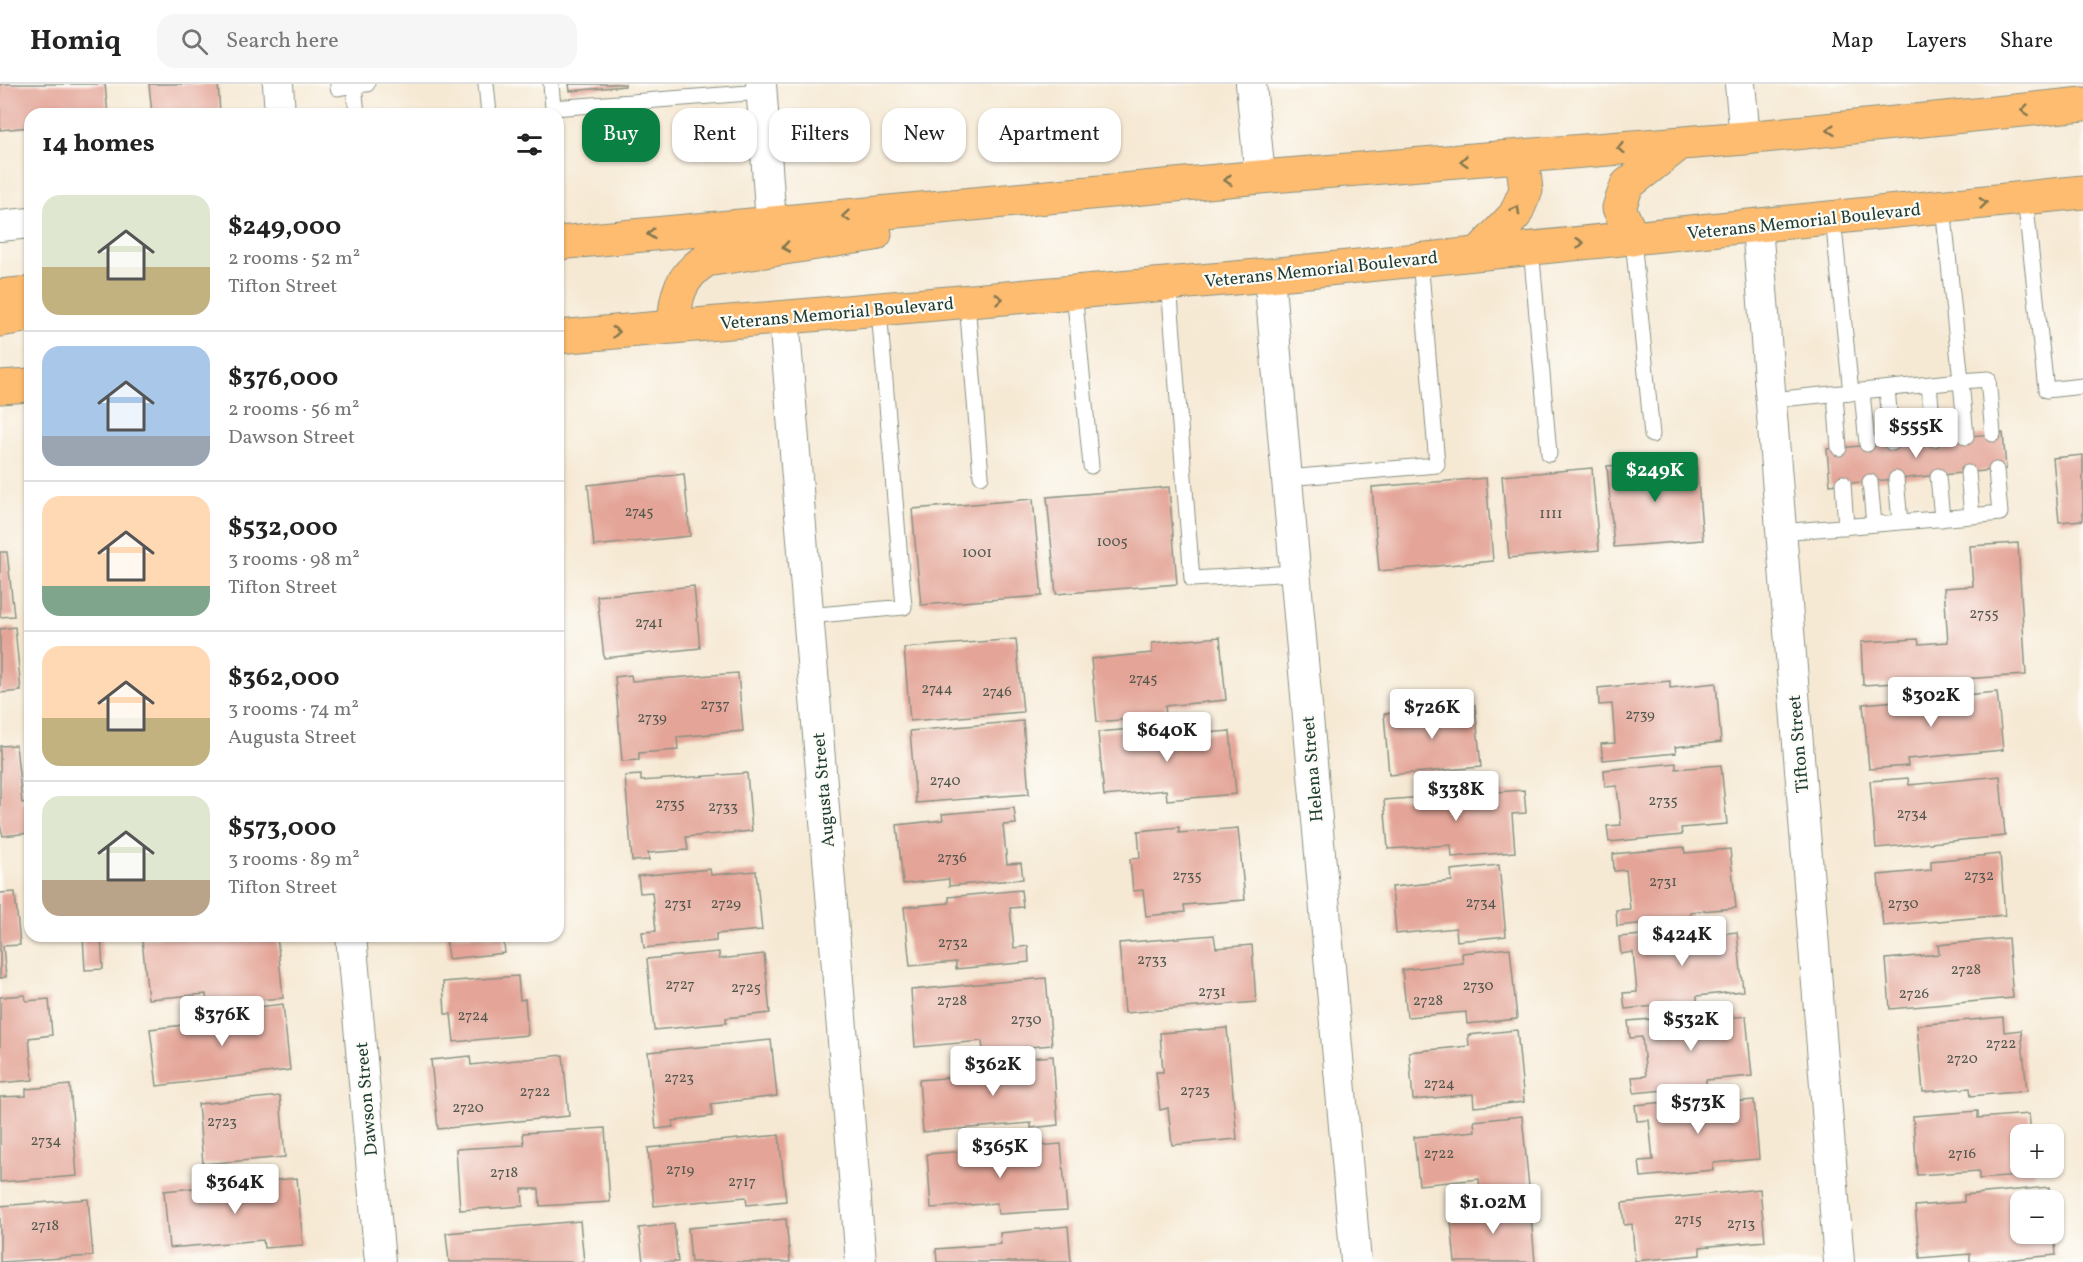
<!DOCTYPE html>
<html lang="en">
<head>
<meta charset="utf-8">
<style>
	body { margin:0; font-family:Vollkorn,serif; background:#f6f6f6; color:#222; height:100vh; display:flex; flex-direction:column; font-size:22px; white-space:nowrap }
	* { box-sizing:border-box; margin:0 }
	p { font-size:20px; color:#767676 }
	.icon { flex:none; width:33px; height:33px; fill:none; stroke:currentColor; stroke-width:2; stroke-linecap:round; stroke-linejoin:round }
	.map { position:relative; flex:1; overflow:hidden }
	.sheet { position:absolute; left:24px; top:24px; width:540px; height:834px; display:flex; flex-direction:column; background:#fff; border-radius:18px; box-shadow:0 2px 4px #0004 }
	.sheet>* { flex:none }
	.banner { position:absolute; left:582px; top:24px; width:570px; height:54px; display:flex; gap:12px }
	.buttons { position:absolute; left:2010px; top:1040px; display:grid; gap:12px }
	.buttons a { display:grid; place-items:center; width:54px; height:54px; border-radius:12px; background:#fff; box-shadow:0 2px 4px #0004; font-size:30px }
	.price { position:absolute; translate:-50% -51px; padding:0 14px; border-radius:6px; background:#fff; color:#222; font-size:20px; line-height:39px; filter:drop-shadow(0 2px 3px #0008) }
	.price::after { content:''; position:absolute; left:50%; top:36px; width:18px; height:14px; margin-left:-9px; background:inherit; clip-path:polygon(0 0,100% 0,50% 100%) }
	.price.selected { background:#0b8043; color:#fff }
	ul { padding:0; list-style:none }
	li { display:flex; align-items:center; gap:18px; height:150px; padding:0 18px }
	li+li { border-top:2px solid #e0e0e0 }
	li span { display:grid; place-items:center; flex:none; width:168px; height:120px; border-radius:18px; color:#555 }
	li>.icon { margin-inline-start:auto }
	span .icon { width:72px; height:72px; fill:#fffc; stroke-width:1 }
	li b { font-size:26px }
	h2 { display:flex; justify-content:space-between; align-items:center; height:72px; padding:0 18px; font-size:26px }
	.tag { padding:0 21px; border-radius:18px; background:#fff; box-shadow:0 2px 4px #0004; font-size:21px; line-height:54px }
	.tag.selected { background:#0b8043; color:#fff }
	header { display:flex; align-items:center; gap:36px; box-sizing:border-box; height:84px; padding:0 30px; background:#fff; border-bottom:2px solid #e0e0e0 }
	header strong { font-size:28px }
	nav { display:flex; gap:33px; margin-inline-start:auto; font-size:21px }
	.search { width:420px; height:54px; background:#f6f6f6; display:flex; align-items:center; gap:15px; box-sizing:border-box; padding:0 21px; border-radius:18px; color:#767676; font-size:22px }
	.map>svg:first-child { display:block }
</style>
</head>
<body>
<header>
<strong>Homiq</strong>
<div class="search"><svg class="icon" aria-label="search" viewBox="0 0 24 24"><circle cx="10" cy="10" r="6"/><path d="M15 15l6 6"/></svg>Search here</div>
<nav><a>Map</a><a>Layers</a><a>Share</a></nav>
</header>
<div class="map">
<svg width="2083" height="1178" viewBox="0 0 2083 1178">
	<rect width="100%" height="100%" fill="#fdfcf7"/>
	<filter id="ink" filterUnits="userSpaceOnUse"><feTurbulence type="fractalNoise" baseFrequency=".0167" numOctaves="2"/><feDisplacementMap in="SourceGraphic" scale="12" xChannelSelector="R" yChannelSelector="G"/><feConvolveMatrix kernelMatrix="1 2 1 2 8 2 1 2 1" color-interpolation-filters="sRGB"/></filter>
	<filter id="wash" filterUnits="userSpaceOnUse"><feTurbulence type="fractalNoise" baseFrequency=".008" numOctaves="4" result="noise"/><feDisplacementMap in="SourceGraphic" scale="24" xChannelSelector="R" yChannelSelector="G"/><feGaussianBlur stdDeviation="1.35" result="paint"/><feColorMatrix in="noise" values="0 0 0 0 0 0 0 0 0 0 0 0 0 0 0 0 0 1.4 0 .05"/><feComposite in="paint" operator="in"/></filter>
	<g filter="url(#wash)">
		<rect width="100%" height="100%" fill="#f6e9d4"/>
		<g id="blocks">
			<!-- building -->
			<path fill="#e4a598" d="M0,0H105L108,30H30V43L0,46Z
				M149,0H218L220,29L152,30Z
				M569,0H625V2L570,7Z
				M2003,349L2006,385L1830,401L1827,365Z
				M2083,371V436L2059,438L2053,374Z
				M1696,375L1703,456L1614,463L1607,382Z
				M1592,384L1599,466L1509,474L1502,392Z
				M684,390L690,452L594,462L588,401Z
				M1486,394L1493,477L1379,487L1372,403Z
				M1169,403L1177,500L1056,510L1047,413Z
				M1033,415L1042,512L921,521L912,425Z
				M2018,459L2026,591L1863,601L1861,558L1918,555L1919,560L1948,558L1944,504L1973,502L1970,462Z
				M0,468H7L14,532L0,533Z
				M694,502L700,564L604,574L597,512Z
				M15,543L21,607L0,609V545Z
				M1220,553L1226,616L1165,622L1166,632L1097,638L1091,575L1152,569V559Z
				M1016,555L1023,628L910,637L904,564Z
				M738,589L743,647L677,653L678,666L639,669V676L622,677L615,593L631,591L632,597Z
				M1670,597V604L1716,599L1721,658L1675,663L1676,669L1603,676L1601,660L1615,659L1612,620L1599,621L1598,604Z
				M1997,608L2003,666L1907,675L1908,682L1869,685L1863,620Z
				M1475,621L1481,683L1389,691L1384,630Z
				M1023,637L1029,710L916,719L910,647Z
				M1167,642L1168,652L1230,647L1236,710L1167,716L1166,706L1104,712L1098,648Z
				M16,661L22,719L30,718V749L3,752L0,741V662Z
				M1676,679V685L1721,681L1727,740L1681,744L1682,751L1609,758L1607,742L1621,741L1617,702L1605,703L1604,686Z
				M747,689L752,747L686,753L688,766L648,769L649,776L632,777L625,692L641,691V697Z
				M2000,692L2005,752L1876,764L1870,697L1908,694L1909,701Z
				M1524,706L1526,729L1512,730L1515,768L1452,773L1451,761L1388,765L1384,716Z
				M1014,724L1016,740L1003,741L1007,780L1021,779L1023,795L949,802V795L903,800L897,741L943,736L942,730Z
				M1179,743V749L1238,744L1245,816L1184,821L1185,828L1146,832L1143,806L1133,807L1130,775L1140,774L1138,747Z
				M1684,763L1685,769L1730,765L1736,824L1690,828L1691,835L1617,842L1616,826L1630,825L1626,786L1614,787L1613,770Z
				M2000,770L2005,831L1883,842L1878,791L1931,786V777Z
				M1499,781L1506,852L1457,857L1456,844L1396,850L1392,803L1452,797L1451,786Z
				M710,785L711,791L756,787L762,846L716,850V857L644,864L642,848L656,847L652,808L640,809L638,792Z
				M1021,806L1023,823L1010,824L1014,864L1028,862L1029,878L956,885V878L910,882L904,823L949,819V813Z
				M15,808L20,861L3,862L6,893L0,894V809Z
				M1691,847L1692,853L1737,848L1743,907L1697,912V918L1625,925L1623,909L1637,908L1633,868L1621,870L1619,853Z
				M1214,851L1216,864L1252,861L1256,918L1125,929L1119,859Z
				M83,852H101L103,885L85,886Z
				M176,852H277L283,914L207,920L206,910L148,915L142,855Z
				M446,852H503L505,869L448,875Z
				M2008,854L2013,914L1890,925L1886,875L1939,870L1938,861Z
				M1510,864L1517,935L1467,940L1466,928L1407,933L1402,886L1463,879L1462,869Z
				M719,868V875L764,870L770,929L726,934V939L654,946L647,875Z
				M518,892L520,916L525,915L528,951L454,958L451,930H445L443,898Z
				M1046,894L1052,961L983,967L982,957L915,963L911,906Z
				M25,911L26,917L49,915L52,951L29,954L33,996L0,999V913Z
				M283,920L290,986L157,1002L150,945L209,938L208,929Z
				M1701,931V937L1746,932L1752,992L1706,996V1002L1634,1009L1632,993L1646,992L1642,953L1630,954L1628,937Z
				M2003,933L2004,948L2021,946L2027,1007L1971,1012L1970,1004L1923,1008L1917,941Z
				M1227,944L1237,1055L1172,1061L1168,1024L1160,1026L1156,988H1163L1160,949Z
				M1517,946L1524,1018L1474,1023L1473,1010L1413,1016L1409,968L1469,962L1468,951Z
				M771,956L777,1012L711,1020L712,1032L673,1037V1043L656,1045L648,968Z
				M563,971L569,1032L438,1045L431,976L470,972L471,981Z
				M1053,972L1058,1041L1031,1044V1039L923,1048L919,996L983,991L982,978Z
				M70,1001L77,1092L0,1098V1013L26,1012V1005Z
				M280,1012L285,1073L203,1080L198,1020Z
				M1707,1014L1708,1020L1754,1016L1759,1075L1713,1079V1086L1641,1093L1639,1077L1653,1076L1649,1036L1637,1037L1635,1021Z
				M1978,1027V1034L2029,1030L2031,1050H2020V1083H2033L2034,1091L1979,1095V1087L1917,1091L1913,1032Z
				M1522,1032L1529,1103L1480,1108L1479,1095L1419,1101L1414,1053L1475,1047L1474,1037Z
				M605,1044L610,1118L540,1122L539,1105H522L523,1122L460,1126L456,1065L524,1061L523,1049Z
				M779,1051L786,1117L747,1121L746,1113L654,1122L648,1064Z
				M1061,1060L1067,1126L998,1130L997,1119L931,1124L927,1070Z
				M297,1094L303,1161L264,1164L263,1156L169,1164L164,1107Z
				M2049,1103L2051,1116H2020V1149H2054L2056,1171L1982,1178H1970V1170L1920,1174L1915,1122L1964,1118V1111Z
				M1760,1105L1765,1157L1700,1163V1171L1635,1177L1632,1140L1624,1141L1622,1119Z
				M88,1115L93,1172L0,1178V1122Z
				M1530,1120L1535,1178H1455L1450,1127Z
				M786,1135L790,1178H691L688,1144Z
				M580,1137L584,1178H449L446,1149Z
				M674,1140L678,1178H643L639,1144Z
				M1068,1142L1071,1178H937L936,1165L1001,1160L1000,1149Z"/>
		</g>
	</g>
	<g filter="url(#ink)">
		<use href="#blocks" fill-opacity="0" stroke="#8a9384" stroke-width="1.5"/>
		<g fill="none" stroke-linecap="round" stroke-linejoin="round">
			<!-- lane casing -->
			<g stroke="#8a9384" stroke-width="17">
				<path id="lane" d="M338,0V4L354,1
					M486,0L489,30
					M551,0L553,24L762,8
					M357,30L354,1L367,0
					M2025,114L2046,306L2083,302
					M1833,134L1851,309
					M1633,155L1652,351
					M1531,163L1549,370
					M1169,200L1192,495L1295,489
					M1074,208L1091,382
					M967,218L981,392
					M1929,301L1934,355
					M1887,305L1892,359
					M1862,308L1867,360
					M1835,310L1839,364
					M1771,316L1961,297L1943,122
					M1966,353L1961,297L1988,295L1993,350
					M1938,392L1942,435
					M1287,394L1437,381L1420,175
					M1896,395L1900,438
					M1870,398L1874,440
					M1843,399L1846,443
					M1972,432L2000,429L1996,386
					M1781,448L1972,432L1968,389
					M808,532L904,523L879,226"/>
			</g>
			<!-- street casing -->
			<g stroke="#8a9384" stroke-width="32">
				<path id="street" d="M278,0L280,30
					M761,0L771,139
					M1251,0L1260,93
					M1740,0L1745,54
					M0,142L30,139
					M1757,142L1839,1178
					M1269,191L1356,1178
					M784,234L861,1178
					M351,852L380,1178"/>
			</g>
			<!-- primary casing -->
			<g stroke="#8a9384" stroke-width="35">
				<path id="primary" d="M1633,155L1619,124L1627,101L1679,60
					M558,159L1260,93L1745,54L2083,20
					M1480,168L1515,131L1526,106L1522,72
					M0,212L30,209
					M0,236L30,231
					M675,243C674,213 680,193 706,176L875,150
					M558,253L1269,191L2083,108
					M0,303L30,301"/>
			</g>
			<!-- lane -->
			<use href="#lane" stroke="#fff" stroke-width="15"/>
			<!-- street -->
			<use href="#street" stroke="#fff" stroke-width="30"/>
			<!-- primary -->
			<use href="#primary" stroke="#fdbc70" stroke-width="33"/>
		</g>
		<!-- one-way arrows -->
		<defs><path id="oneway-chevron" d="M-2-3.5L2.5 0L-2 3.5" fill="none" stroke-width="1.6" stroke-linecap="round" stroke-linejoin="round" transform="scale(1.5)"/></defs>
		<g stroke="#83764f">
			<use href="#oneway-chevron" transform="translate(2025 26) rotate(174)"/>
			<use href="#oneway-chevron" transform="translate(1831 46) rotate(174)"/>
			<use href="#oneway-chevron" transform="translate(1621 64) rotate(175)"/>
			<use href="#oneway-chevron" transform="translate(1464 77) rotate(175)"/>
			<use href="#oneway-chevron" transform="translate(1228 96) rotate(175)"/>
			<use href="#oneway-chevron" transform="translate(1983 119) rotate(-6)"/>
			<use href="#oneway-chevron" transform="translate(1516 126) rotate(-61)"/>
			<use href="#oneway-chevron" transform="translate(846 132) rotate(175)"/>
			<use href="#oneway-chevron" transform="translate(651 150) rotate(174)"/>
			<use href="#oneway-chevron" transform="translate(1580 159) rotate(-5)"/>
			<use href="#oneway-chevron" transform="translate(786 163) rotate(171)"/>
			<use href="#oneway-chevron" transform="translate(999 215) rotate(-5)"/>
			<use href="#oneway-chevron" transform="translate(616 248) rotate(-5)"/>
		</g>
	</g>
	<g text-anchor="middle" stroke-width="4.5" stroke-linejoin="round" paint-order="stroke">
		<!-- number labels -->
		<g font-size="15" fill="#50574d">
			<text x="639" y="432">2745</text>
			<text x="1551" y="434">1111</text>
			<text x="1112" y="462">1005</text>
			<text x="977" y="473">1001</text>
			<text x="1984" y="534">2755</text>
			<text x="649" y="543">2741</text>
			<text x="1143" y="599">2745</text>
			<text x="937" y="609">2744</text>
			<text x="997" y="612">2746</text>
			<text x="715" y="625">2737</text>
			<text x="1640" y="635">2739</text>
			<text x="652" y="638">2739</text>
			<text x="945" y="701">2740</text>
			<text x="1663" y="721">2735</text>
			<text x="670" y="724">2735</text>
			<text x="723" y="727">2733</text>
			<text x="1912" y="734">2734</text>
			<text x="952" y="778">2736</text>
			<text x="1187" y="796">2735</text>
			<text x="1979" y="796">2732</text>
			<text x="1663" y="802">2731</text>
			<text x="1481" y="823">2734</text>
			<text x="678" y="824">2731</text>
			<text x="726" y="824">2729</text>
			<text x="1903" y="824">2730</text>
			<text x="953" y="863">2732</text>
			<text x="1152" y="880">2733</text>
			<text x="1966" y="890">2728</text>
			<text x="680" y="905">2727</text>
			<text x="1478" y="906">2730</text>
			<text x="746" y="908">2725</text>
			<text x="1212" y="912">2731</text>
			<text x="1914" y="914">2726</text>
			<text x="952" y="921">2728</text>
			<text x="1428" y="921">2728</text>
			<text x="473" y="936">2724</text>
			<text x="1026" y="940">2730</text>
			<text x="2001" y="964">2722</text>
			<text x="1962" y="979">2720</text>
			<text x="679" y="998">2723</text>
			<text x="1439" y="1004">2724</text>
			<text x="1195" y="1011">2723</text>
			<text x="535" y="1012">2722</text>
			<text x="468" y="1028">2720</text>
			<text x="222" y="1042">2723</text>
			<text x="46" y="1061">2734</text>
			<text x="1439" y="1074">2722</text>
			<text x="1962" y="1074">2716</text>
			<text x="680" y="1090">2719</text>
			<text x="504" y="1093">2718</text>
			<text x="742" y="1102">2717</text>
			<text x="1688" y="1140">2715</text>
			<text x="1741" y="1144">2713</text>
			<text x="45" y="1146">2718</text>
		</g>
		<!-- street labels -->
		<g font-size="18" fill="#1f3d34" stroke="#fdfcf7">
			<text transform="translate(1804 137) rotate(-6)" y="6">Veterans Memorial Boulevard</text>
			<text transform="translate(1321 185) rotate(-6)" y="6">Veterans Memorial Boulevard</text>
			<text transform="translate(837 229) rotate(-5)" y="6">Veterans Memorial Boulevard</text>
			<text transform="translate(1798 660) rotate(-95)" y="6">Tifton Street</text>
			<text transform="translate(1312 685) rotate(-95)" y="6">Helena Street</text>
			<text transform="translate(823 706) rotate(-95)" y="6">Augusta Street</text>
			<text transform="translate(366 1015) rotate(-95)" y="6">Dawson Street</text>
		</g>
	</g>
</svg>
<div class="buttons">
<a>+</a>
<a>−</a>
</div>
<b class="price" style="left:1916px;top:375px">$555K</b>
<b class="price selected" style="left:1655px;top:419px">$249K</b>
<b class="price" style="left:1931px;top:644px">$302K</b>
<b class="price" style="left:1432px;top:656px">$726K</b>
<b class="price" style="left:1167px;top:679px">$640K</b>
<b class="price" style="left:1456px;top:738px">$338K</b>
<b class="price" style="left:1682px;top:883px">$424K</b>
<b class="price" style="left:222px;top:963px">$376K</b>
<b class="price" style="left:1691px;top:968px">$532K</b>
<b class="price" style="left:993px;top:1013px">$362K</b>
<b class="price" style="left:1698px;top:1051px">$573K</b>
<b class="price" style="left:1000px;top:1095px">$365K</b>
<b class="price" style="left:235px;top:1131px">$364K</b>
<b class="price" style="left:1493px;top:1151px">$1.02M</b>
<div class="banner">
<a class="tag selected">Buy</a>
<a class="tag">Rent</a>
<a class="tag">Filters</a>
<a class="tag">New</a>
<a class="tag">Apartment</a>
</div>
<section class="sheet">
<h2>14 homes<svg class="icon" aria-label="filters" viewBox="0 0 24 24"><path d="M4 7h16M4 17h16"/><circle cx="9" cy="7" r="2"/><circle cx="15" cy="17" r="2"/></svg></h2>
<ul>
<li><span style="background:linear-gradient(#dfe7d0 60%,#c2b280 0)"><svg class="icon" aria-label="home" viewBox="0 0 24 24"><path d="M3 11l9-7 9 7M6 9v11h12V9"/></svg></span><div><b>$249,000</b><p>2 rooms · 52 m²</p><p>Tifton Street</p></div></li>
<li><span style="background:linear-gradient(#a9c7e8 75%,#9aa5b1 0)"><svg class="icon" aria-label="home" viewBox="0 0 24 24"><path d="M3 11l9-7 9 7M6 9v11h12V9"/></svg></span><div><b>$376,000</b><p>2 rooms · 56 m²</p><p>Dawson Street</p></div></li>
<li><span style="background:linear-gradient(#ffd9b3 75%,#7fa58c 0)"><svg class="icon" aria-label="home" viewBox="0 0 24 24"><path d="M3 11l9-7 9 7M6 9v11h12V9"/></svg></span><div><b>$532,000</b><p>3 rooms · 98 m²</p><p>Tifton Street</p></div></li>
<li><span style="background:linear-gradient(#ffd9b3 60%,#c2b280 0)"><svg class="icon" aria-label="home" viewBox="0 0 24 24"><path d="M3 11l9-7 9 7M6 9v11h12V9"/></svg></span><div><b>$362,000</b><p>3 rooms · 74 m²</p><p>Augusta Street</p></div></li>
<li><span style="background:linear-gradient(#dfe7d0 70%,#b9a48a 0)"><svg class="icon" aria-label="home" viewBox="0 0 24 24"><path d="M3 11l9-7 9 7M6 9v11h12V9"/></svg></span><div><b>$573,000</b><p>3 rooms · 89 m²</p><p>Tifton Street</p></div></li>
</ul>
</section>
</div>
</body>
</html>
